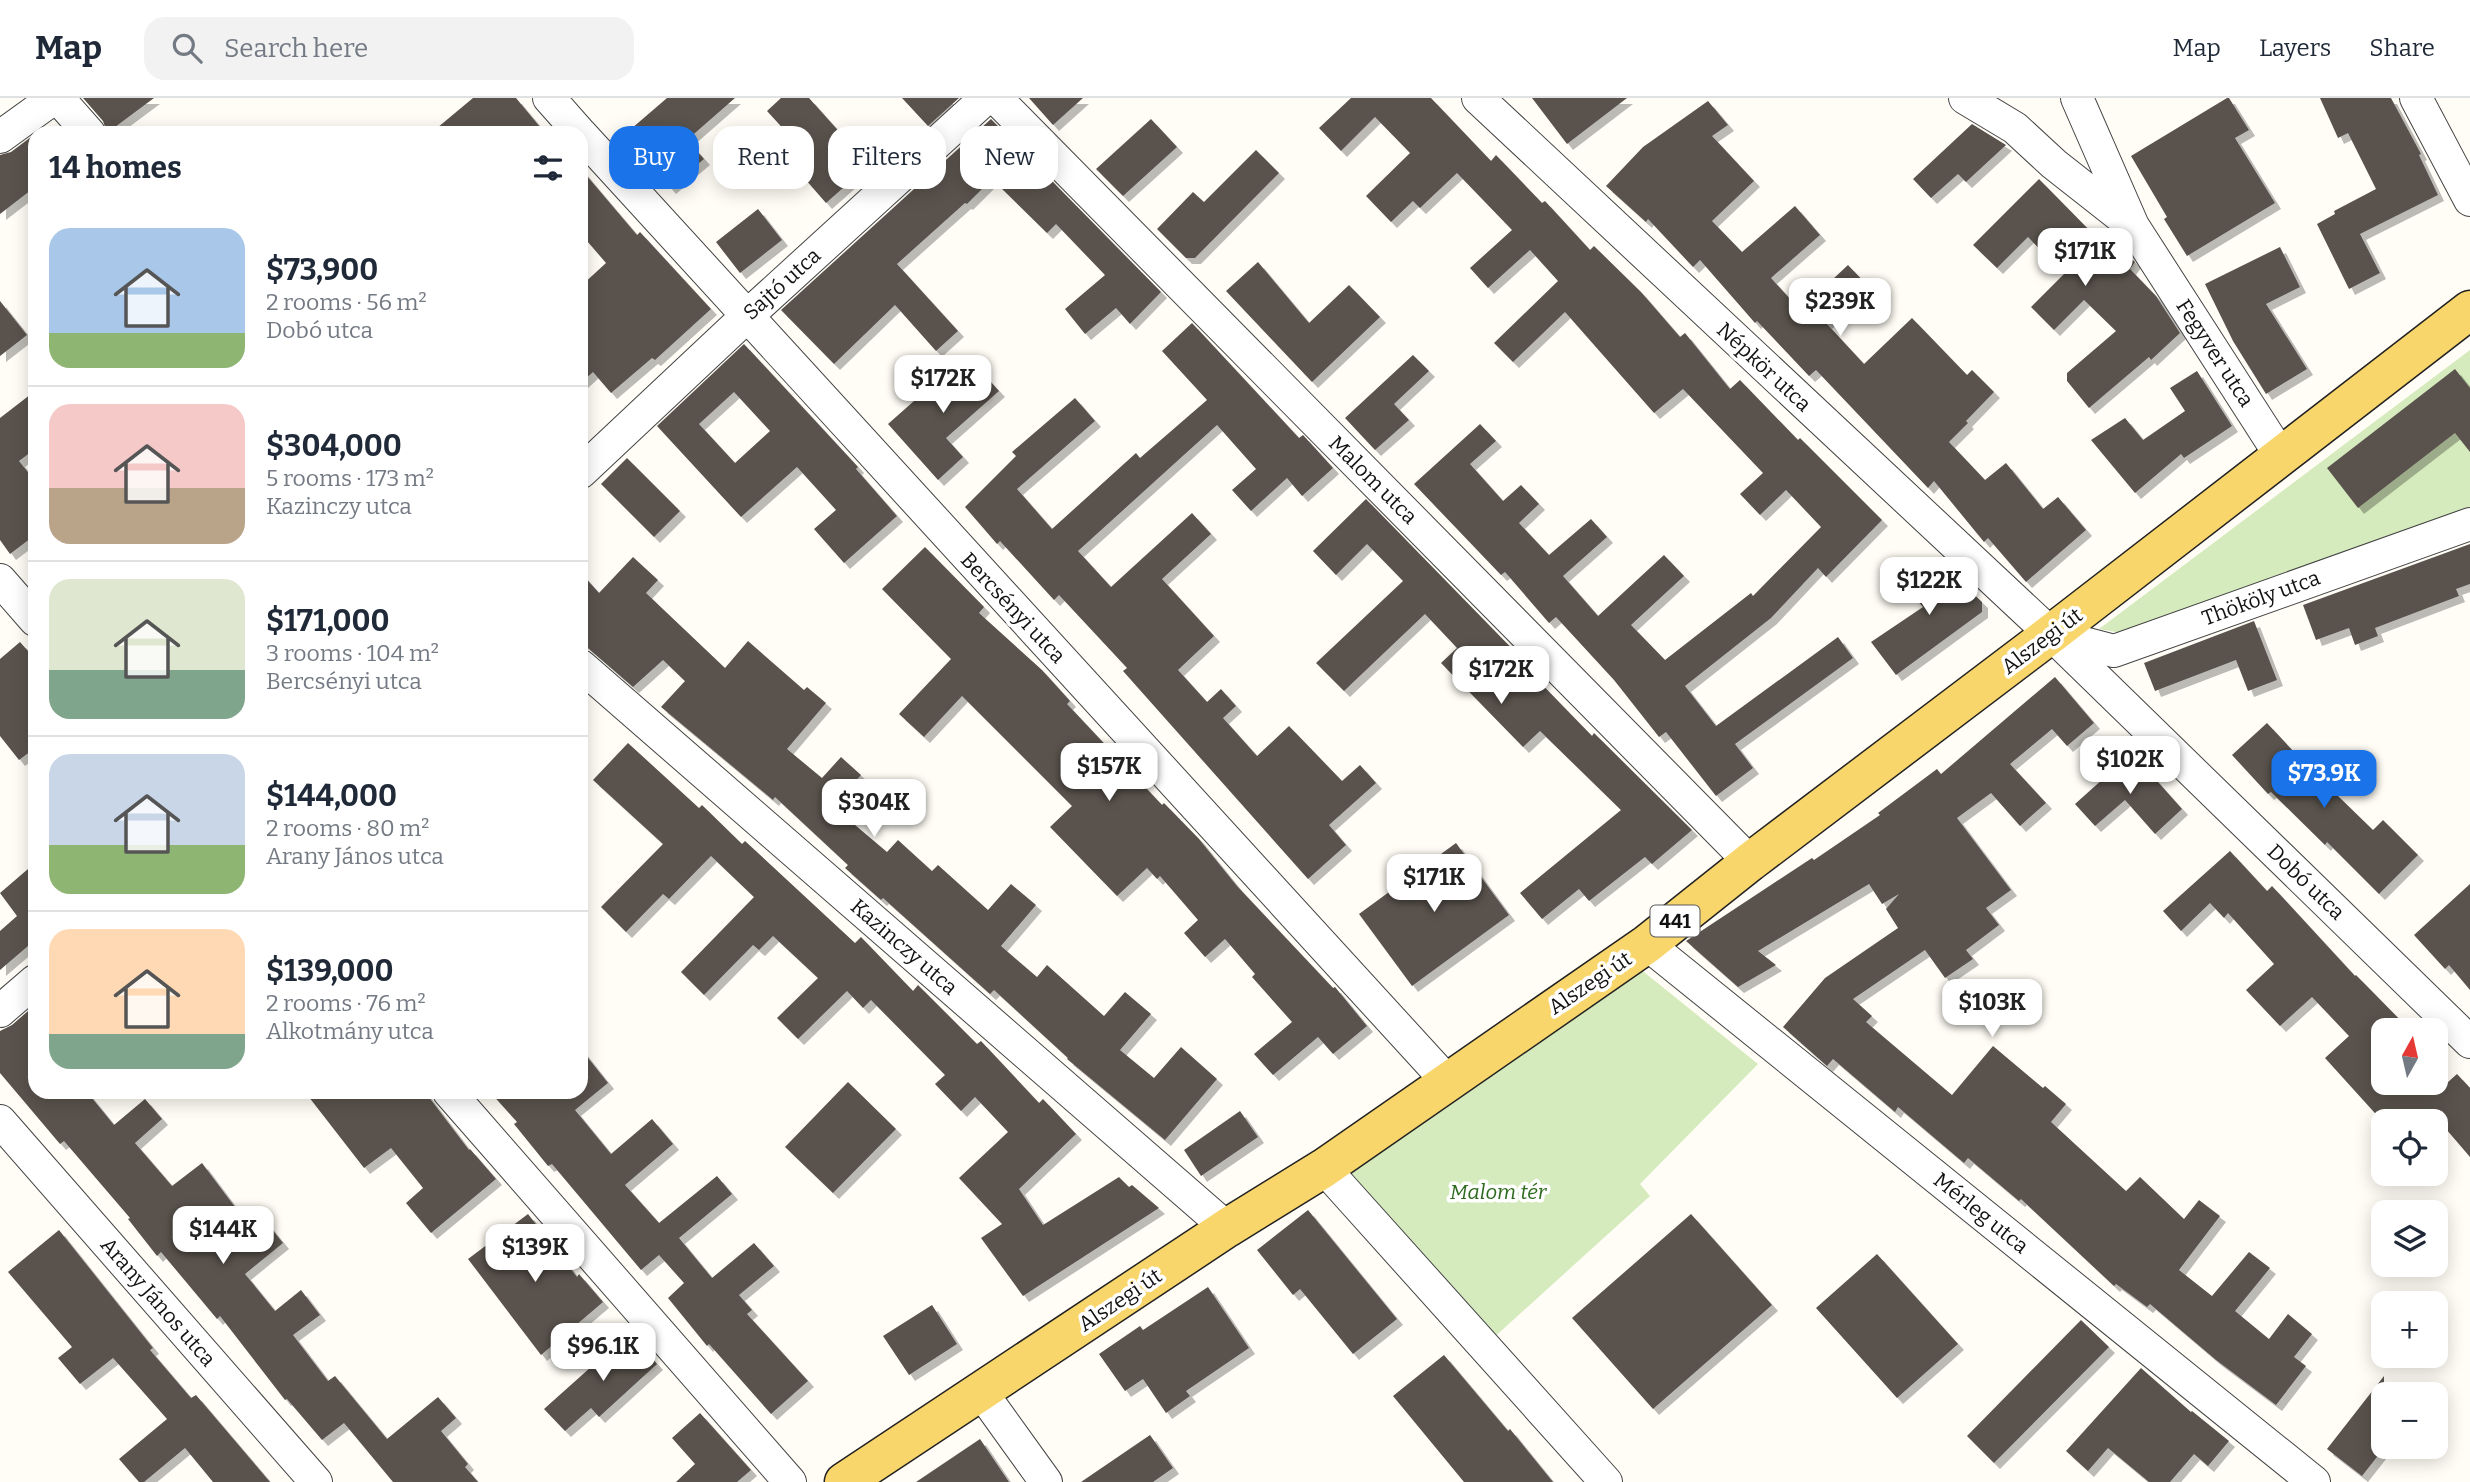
<!DOCTYPE html>
<html lang="en">
<head>
<meta charset="utf-8">
<style>
	body { margin:0; font-family:Bitter,serif; background:#f2f2f3; color:#1f2937; height:100vh; display:flex; flex-direction:column; font-size:26px; white-space:nowrap }
	* { box-sizing:border-box; margin:0 }
	p { font-size:23px; color:#747a83 }
	.icon { flex:none; width:38px; height:38px; fill:none; stroke:currentColor; stroke-width:2; stroke-linecap:round; stroke-linejoin:round }
	.map { position:relative; flex:1; overflow:hidden }
	.panel { position:absolute; left:28px; top:28px; width:560px; height:973px; display:flex; flex-direction:column; background:#fff; border-radius:21px; box-shadow:0 4px 18px #0003 }
	.panel>* { flex:none }
	.hud { position:absolute; left:609px; top:28px; width:665px; height:63px; display:flex; gap:14px }
	.needle { width:46px; rotate:8deg }
	.buttons { position:absolute; left:2371px; top:920px; display:grid; gap:14px }
	.buttons a { display:grid; place-items:center; width:77px; height:77px; border-radius:14px; background:#fff; box-shadow:0 4px 18px #0003; font-size:35px }
	.price { position:absolute; translate:-50% -60px; padding:0 16px; border-radius:14px; background:#fff; color:#222; font-size:23px; line-height:46px; filter:drop-shadow(0 2px 4px #0008) }
	.price::after { content:''; position:absolute; left:50%; top:42px; width:21px; height:16px; margin-left:-10px; background:inherit; clip-path:polygon(0 0,100% 0,50% 100%) }
	.price.active { background:#1a73e8; color:#fff }
	ul { padding:0; list-style:none }
	li { display:flex; align-items:center; gap:21px; height:175px; padding:0 21px }
	li+li { border-top:2px solid #e0e1e3 }
	li span { display:grid; place-items:center; flex:none; width:196px; height:140px; border-radius:21px; color:#555 }
	li>.icon { margin-inline-start:auto }
	span .icon { width:84px; height:84px; fill:#fffc; stroke-width:1 }
	li b { font-size:30px }
	h2 { display:flex; justify-content:space-between; align-items:center; height:84px; padding:0 21px; font-size:30px }
	.chip { padding:0 24px; border-radius:21px; background:#fff; box-shadow:0 4px 18px #0003; font-size:24px; line-height:63px }
	.chip.active { background:#1a73e8; color:#fff }
	header { display:flex; align-items:center; gap:42px; box-sizing:border-box; height:98px; padding:0 35px; background:#fff; border-bottom:2px solid #e0e1e3 }
	header strong { font-size:33px }
	nav { display:flex; gap:38px; margin-inline-start:auto; font-size:24px }
	.search { width:490px; height:63px; background:#f2f2f3; display:flex; align-items:center; gap:18px; box-sizing:border-box; padding:0 24px; border-radius:21px; color:#747a83; font-size:26px }
	.map>svg:first-child { display:block }
</style>
</head>
<body>
<header>
<strong>Map</strong>
<div class="search"><svg class="icon" aria-label="search" viewBox="0 0 24 24"><circle cx="10" cy="10" r="6"/><path d="M15 15l6 6"/></svg>Search here</div>
<nav><a>Map</a><a>Layers</a><a>Share</a></nav>
</header>
<div class="map">
<svg width="2470" height="1384" viewBox="0 0 2470 1384">
	<defs>
		<filter id="shadow"><feDropShadow dx="6" dy="6" stdDeviation="0" flood-color="#0004"/></filter>
	</defs>
	<rect width="100%" height="100%" fill="#fffdf5"/>
	<!-- green -->
	<path fill="#d5ebbd" d="M2470,252V409L2127,536L2099,531Z
		M1634,866L1758,966L1640,1086L1650,1098L1490,1243L1343,1078Z"/>
	<!-- building -->
	<path fill="#5a524d" fill-rule="evenodd" filter="url(#shadow)" d="M83,0H154L107,35L103,23Z
		M473,0H516L545,35H431Z
		M667,0H735L687,42L704,61L670,90L624,37Z
		M781,0H809L869,67L826,105L798,73L811,61L767,13Z
		M902,0H959L928,28Z
		M1029,0H1083L1053,27Z
		M1351,0H1431L1491,63L1496,57L1542,105L1545,103L1590,152L1594,148L1641,194L1680,239L1685,235L1730,291L1740,282L1798,342L1800,340L1882,422L1826,479L1818,470L1771,520L1685,588L1716,628L1838,539L1853,560L1735,646L1753,670L1716,698L1666,634L1659,639L1614,582L1556,519L1549,525L1505,474L1501,477L1414,386L1480,326L1496,343L1470,366L1503,403L1521,387L1539,406L1519,425L1549,457L1591,421L1607,439L1563,478L1598,518L1664,457L1684,478L1631,527L1665,562L1751,495L1753,498L1821,429L1786,392L1760,417L1740,396L1763,375L1683,291L1654,315L1565,214L1513,264L1494,245L1558,183L1530,152L1488,190L1470,170L1512,132L1457,75L1420,110L1413,103L1391,124L1366,98L1410,55L1375,19L1341,53L1319,30Z
		M1532,0H1627L1567,46Z
		M2227,0H2229L2249,32L2235,40L2275,105L2187,158L2164,121L2167,119L2131,58Z
		M2320,0H2391L2421,56L2419,57L2438,97L2360,136L2380,175L2349,191L2317,126L2335,116L2334,113L2376,91L2348,35L2338,40Z
		M1708,3L1728,27L1712,38L1754,83L1712,123L1742,154L1795,108L1820,137L1771,180L1800,212L1848,167L1867,187L1826,225L1864,266L1912,220L1967,277L1972,272L1994,294L1966,323L1968,325L1949,344L1985,382L2006,365L2043,411L2058,399L2086,432L2026,484L1988,440L1984,444L1934,383L1928,390L1816,272L1809,278L1757,223L1755,225L1700,162L1693,169L1648,121L1646,124L1606,88L1643,49Z
		M991,21L1161,194L1130,226L1116,210L1085,236L1065,211L1105,177L1056,126L1047,135L992,81L967,106L965,105L897,166L958,233L936,253L895,207L834,266L781,212Z
		M1151,21L1177,49L1123,98L1096,71Z
		M1972,26L2006,47L1966,84L1958,76L1931,100L1913,81Z
		M35,36V89L0,116V57L11,54Z
		M1256,52L1279,75L1195,160H1186L1157,131L1193,94L1204,104Z
		M581,71L637,137L640,134L711,211L655,262L652,260L611,295L593,274L581,285V188L606,165L581,136Z
		M2039,81L2098,141L2104,135L2135,164L2130,171L2156,198L2180,235L2151,262L2149,259L2089,310L2067,283V275L2116,233L2084,202L2054,232L2031,209L2064,176L2028,139L1997,170L1973,147Z
		M758,111L782,142L740,175L716,144Z
		M2280,149L2300,189L2266,206L2307,271L2266,296L2233,243L2205,186Z
		M1258,164L1309,225L1349,187L1380,219L1312,284L1226,193Z
		M0,203L27,237L0,258Z
		M1192,225L1299,340L1303,337L1333,370L1302,398L1287,380L1251,413L1232,392L1256,371L1217,327L1078,453L1111,489L1192,415L1211,436L1162,481L1214,538L1178,572L1207,604L1221,591L1236,608L1223,620L1257,658L1289,628L1342,683L1360,667L1376,685L1329,727L1346,747L1308,781L1123,573L1127,570L1059,497L1054,502L1000,443L997,446L965,409L1016,358L1012,354L1075,300L1095,323L1017,391L1052,431L1136,355L1140,360L1207,302L1162,253Z
		M744,246L858,369L856,371L897,418L844,465L814,431L836,412L797,369L741,419L657,328ZM734,294L770,333L735,365L699,326Z
		M966,257L999,293L946,340L963,359L938,382L888,326Z
		M1413,257L1429,273L1394,306L1409,322L1375,352L1345,320Z
		M2455,271L2470,290V354L2455,335L2358,410L2327,370Z
		M2197,273L2232,328L2184,360L2181,356L2135,395L2091,342L2125,320L2143,342L2185,313L2170,290Z
		M35,293V351L19,363L35,383V437L10,456L0,442V320Z
		M627,360L680,413L654,439L601,386Z
		M1366,401L1526,565L1523,567L1592,638L1594,635L1692,732L1652,766L1645,759L1589,803L1579,791L1542,821L1520,795L1621,712L1540,633L1523,649L1441,565L1457,550L1425,516L1344,593L1316,565L1403,483L1367,446L1336,477L1313,453Z
		M2470,446V486L2456,491L2459,498L2375,530L2378,538L2355,547L2349,530L2316,542L2303,507Z
		M925,449L984,509L979,515L1042,572L1070,603L1067,606L1162,707L1164,705L1199,741L1237,788L1333,890L1335,889L1367,928L1333,956L1318,939L1273,977L1254,956L1292,924L1252,879L1255,876L1225,841L1205,859L1184,835L1198,822L1160,778L1157,781L1147,770L1117,798L1050,729L1072,708L962,598L924,639L899,616L951,561L882,491Z
		M633,459L658,482L646,495L725,570L748,543L804,592L807,589L826,605L787,651L822,680L841,659L861,677L840,700L849,709L842,716L887,754L898,742L932,773L938,767L988,812L1011,786L1036,807L1001,848L1037,879L1047,867L1104,918L1125,894L1151,916L1120,952L1154,980L1181,949L1217,981L1165,1042L1067,961L1068,960L994,892L990,896L883,800L881,802L845,770L848,767L775,699L773,702L661,609L685,583L663,562L633,589L581,544V475L599,495Z
		M1935,460L1982,504V514L1896,577L1871,544L1923,509L1904,487Z
		M2254,523L2277,582L2248,593L2236,562L2155,593L2144,565Z
		M20,544L35,561V650L19,662L0,638V561Z
		M2055,579L2094,625L2067,648L2052,631L2010,666L2046,705L2020,728L1991,695L1957,720L2011,792L1986,810L1999,827L1966,852L1973,861L1945,880L1925,852L1853,901L1872,918L1866,924L1952,997L1993,948L2043,990L2045,988L2066,1006L2051,1024L2126,1093L2140,1079L2184,1121L2199,1102L2220,1118L2179,1172L2212,1198L2249,1154L2270,1170L2235,1213L2269,1241L2288,1216L2312,1236L2294,1259L2306,1268L2276,1307L2216,1262L2150,1206L2147,1209L2116,1186L2114,1188L2021,1101L2019,1103L1968,1060L1964,1065L1898,1009L1895,1014L1833,961L1827,968L1783,929L1825,880L1898,830L1886,811L1899,796L1882,806L1869,786L1758,853L1776,867L1738,889L1686,843L1812,760L1814,762L1880,717L1878,715L1937,671L1941,676Z
		M2267,625L2306,667L2373,732L2383,722L2418,757L2379,796L2327,744L2325,747L2271,694L2268,696L2232,657Z
		M628,645L699,710L702,707L742,746L745,743L855,845L861,839L913,893L918,887L977,946L981,943L1039,1005L1043,1001L1076,1036L1019,1091L1043,1127L1119,1079L1129,1089L1132,1087L1159,1110L1023,1198L981,1140L1002,1126L959,1080L1008,1034L975,999L961,1013L935,986L945,977L871,902L863,910L847,893L798,941L777,920L818,880L773,838L759,852L753,847L704,897L681,874L754,799L711,758L669,801L663,796L626,834L601,809L663,746L593,682Z
		M2132,655L2182,711L2155,736L2125,702L2095,728L2075,706Z
		M1456,745L1509,817L1412,888L1359,816Z
		M2230,753L2267,793L2272,788L2355,878L2356,877L2411,933H2384V985H2447L2457,976L2470,990V1059L2440,1024H2383L2325,960L2349,938L2312,899L2280,928L2246,892L2274,866L2228,815L2224,820L2210,805L2181,833L2163,813Z
		M35,765V842L0,872V833L17,818L0,795Z
		M2470,786V892L2449,867L2445,871L2414,837Z
		M35,907V994H87L114,1027L145,1001L162,1021L135,1045L172,1088L202,1065L250,1129L262,1119L283,1145L245,1176L275,1213L301,1192L320,1217L293,1237L328,1283L335,1278L387,1341L438,1299L456,1320L441,1333L468,1366L465,1369L478,1384H393L344,1325L322,1342L287,1301L285,1302L220,1218L217,1221L161,1154L157,1158L128,1121L130,1120L64,1043L60,1046L0,975V933L12,927Z
		M581,951L608,985L575,1012L611,1056L652,1021L673,1046L625,1087L659,1125L717,1078L732,1096L679,1140L712,1180L754,1145L774,1168L739,1197L752,1212L747,1216L808,1283L771,1316L709,1246L707,1248L668,1200L684,1185L659,1157L641,1172L552,1066L548,1068L514,1026L517,1024L490,994H581Z
		M848,984L896,1031L833,1095L785,1049Z
		M305,994H425L469,1052L470,1051L496,1081L431,1135L406,1105L423,1090L391,1050L364,1070Z
		M1240,1013L1258,1039L1201,1078L1184,1052Z
		M1308,1112L1397,1221L1353,1256L1300,1191L1293,1197L1257,1152Z
		M528,1116L577,1179L579,1176L603,1204L541,1257L468,1161Z
		M1691,1116L1772,1207L1653,1311L1572,1220Z
		M59,1132L153,1250L150,1252L191,1300L196,1297L270,1384H213L185,1350L144,1384H139L119,1361L167,1321L113,1260L80,1286L58,1260L72,1249L8,1174Z
		M1877,1156L1958,1246L1897,1300L1816,1210Z
		M1208,1189L1249,1250L1186,1293L1190,1298L1166,1315L1143,1281L1125,1293L1099,1256L1140,1228L1143,1232Z
		M932,1207L957,1246L909,1277L883,1238Z
		M2081,1222L2109,1249L1994,1365L1967,1338Z
		M629,1235L657,1266L599,1319L591,1310L565,1333L544,1311Z
		M1444,1257L1508,1333L1510,1331L1553,1384H1464L1393,1298Z
		M2141,1270L2191,1314L2192,1313L2229,1343L2208,1368L2194,1356L2170,1384H2149L2108,1350L2088,1373L2066,1353Z
		M2384,1278V1314L2373,1327L2384,1335V1350L2362,1378L2327,1351Z
		M700,1315L751,1372L737,1384H676L695,1366L672,1340Z
		M1150,1337L1173,1370L1153,1384H1081Z
		M980,1341L1009,1384H916Z"/>
	<g fill="none" stroke-linecap="round" stroke-linejoin="round">
		<!-- minor casing -->
		<g stroke="#444" stroke-width="34">
			<path id="minor" d="M58,0L89,35
				M549,0L580,35
				M996,0L1750,764
				M1478,0L2051,536L2470,944
				M1965,0L2015,30L2054,66L2129,125
				M2077,0L2133,128L2281,358
				M2416,0L2470,102
				M581,36L1447,983
				M0,39L54,0
				M581,374L746,219L986,0
				M0,482L35,522
				M2053,537L2114,553L2470,426
				M581,568L1227,1130
				M1647,846L2314,1384
				M0,913L35,883
				M449,994L790,1384
				M0,1023L316,1384
				M1324,1070L1606,1384
				M982,1295L1046,1384"/>
		</g>
		<!-- primary casing -->
		<g stroke="#222" stroke-width="41">
			<path id="primary" d="M844,1384L1227,1130L1324,1070L1647,846L1750,764L2051,536L2470,212"/>
		</g>
		<!-- minor -->
		<use href="#minor" stroke="#fff" stroke-width="32"/>
		<!-- primary -->
		<use href="#primary" stroke="#f9d66b" stroke-width="38"/>
	</g>
	<g text-anchor="middle" stroke-width="7" stroke-linejoin="round" paint-order="stroke">
		<!-- shield labels -->
		<rect fill="#fff" stroke="#585858" stroke-width="2" x="1650.5" y="807.5" width="49" height="31" rx="5"/>
		<g font-size="19" font-weight="bold" fill="#111">
			<text x="1675" y="830">441</text>
		</g>
		<!-- street labels -->
		<g font-size="21" fill="#111" stroke="#fff">
			<text transform="translate(782 186) rotate(-42)" y="7">Sajtó utca</text>
			<text transform="translate(2215 255) rotate(57)" y="7">Fegyver utca</text>
			<text transform="translate(1764 269) rotate(43)" y="7">Népkör utca</text>
			<text transform="translate(1373 382) rotate(45)" y="7">Malom utca</text>
			<text transform="translate(2261 500) rotate(-20)" y="7">Thököly utca</text>
			<text transform="translate(1013 510) rotate(47)" y="7">Bercsényi utca</text>
			<text transform="translate(2042 543) rotate(-37)" y="7">Alszegi út</text>
			<text transform="translate(2306 784) rotate(44)" y="7">Dobó utca</text>
			<text transform="translate(904 849) rotate(41)" y="7">Kazinczy utca</text>
			<text transform="translate(1590 885) rotate(-34)" y="7">Alszegi út</text>
			<text transform="translate(1981 1115) rotate(39)" y="7">Mérleg utca</text>
			<text transform="translate(1120 1202) rotate(-34)" y="7">Alszegi út</text>
			<text transform="translate(158 1204) rotate(49)" y="7">Arany János utca</text>
		</g>
		<!-- park labels -->
		<g font-size="21" font-style="italic" fill="#2f6b1f" stroke="#fff">
			<text x="1498" y="1101">Malom tér</text>
		</g>
	</g>
</svg>
<div class="buttons">
<a><svg class="needle" viewBox="-14 -14 28 28"><path d="M0-13l5 13h-10z" fill="#e53935"/><path d="M0 13l5-13h-10z" fill="#747a83"/></svg></a>
<a><svg class="icon" aria-label="locate" viewBox="0 0 24 24"><circle cx="12" cy="12" r="6"/><path d="M12 2v4M12 18v4M2 12h4M18 12h4"/></svg></a>
<a><svg class="icon" aria-label="layers" viewBox="0 0 24 24"><path d="M12 4l9 5-9 5-9-5zM3 14l9 5 9-5"/></svg></a>
<a>+</a>
<a>−</a>
</div>
<b class="price" style="left:2085px;top:190px">$171K</b>
<b class="price" style="left:1840px;top:240px">$239K</b>
<b class="price" style="left:943px;top:317px">$172K</b>
<b class="price" style="left:1929px;top:519px">$122K</b>
<b class="price" style="left:1501px;top:608px">$172K</b>
<b class="price" style="left:2130px;top:698px">$102K</b>
<b class="price" style="left:1109px;top:705px">$157K</b>
<b class="price active" style="left:2324px;top:712px">$73.9K</b>
<b class="price" style="left:874px;top:741px">$304K</b>
<b class="price" style="left:1434px;top:816px">$171K</b>
<b class="price" style="left:1992px;top:941px">$103K</b>
<b class="price" style="left:223px;top:1168px">$144K</b>
<b class="price" style="left:535px;top:1186px">$139K</b>
<b class="price" style="left:603px;top:1285px">$96.1K</b>
<div class="hud">
<a class="chip active">Buy</a>
<a class="chip">Rent</a>
<a class="chip">Filters</a>
<a class="chip">New</a>
</div>
<section class="panel">
<h2>14 homes<svg class="icon" aria-label="filters" viewBox="0 0 24 24"><path d="M4 7h16M4 17h16"/><circle cx="9" cy="7" r="2"/><circle cx="15" cy="17" r="2"/></svg></h2>
<ul>
<li><span style="background:linear-gradient(#a9c7e8 75%,#8fb573 0)"><svg class="icon" aria-label="home" viewBox="0 0 24 24"><path d="M3 11l9-7 9 7M6 9v11h12V9"/></svg></span><div><b>$73,900</b><p>2 rooms · 56 m²</p><p>Dobó utca</p></div></li>
<li><span style="background:linear-gradient(#f6c9c9 60%,#b9a48a 0)"><svg class="icon" aria-label="home" viewBox="0 0 24 24"><path d="M3 11l9-7 9 7M6 9v11h12V9"/></svg></span><div><b>$304,000</b><p>5 rooms · 173 m²</p><p>Kazinczy utca</p></div></li>
<li><span style="background:linear-gradient(#dfe7d0 65%,#7fa58c 0)"><svg class="icon" aria-label="home" viewBox="0 0 24 24"><path d="M3 11l9-7 9 7M6 9v11h12V9"/></svg></span><div><b>$171,000</b><p>3 rooms · 104 m²</p><p>Bercsényi utca</p></div></li>
<li><span style="background:linear-gradient(#c9d6e8 65%,#8fb573 0)"><svg class="icon" aria-label="home" viewBox="0 0 24 24"><path d="M3 11l9-7 9 7M6 9v11h12V9"/></svg></span><div><b>$144,000</b><p>2 rooms · 80 m²</p><p>Arany János utca</p></div></li>
<li><span style="background:linear-gradient(#ffd9b3 75%,#7fa58c 0)"><svg class="icon" aria-label="home" viewBox="0 0 24 24"><path d="M3 11l9-7 9 7M6 9v11h12V9"/></svg></span><div><b>$139,000</b><p>2 rooms · 76 m²</p><p>Alkotmány utca</p></div></li>
</ul>
</section>
</div>
</body>
</html>
